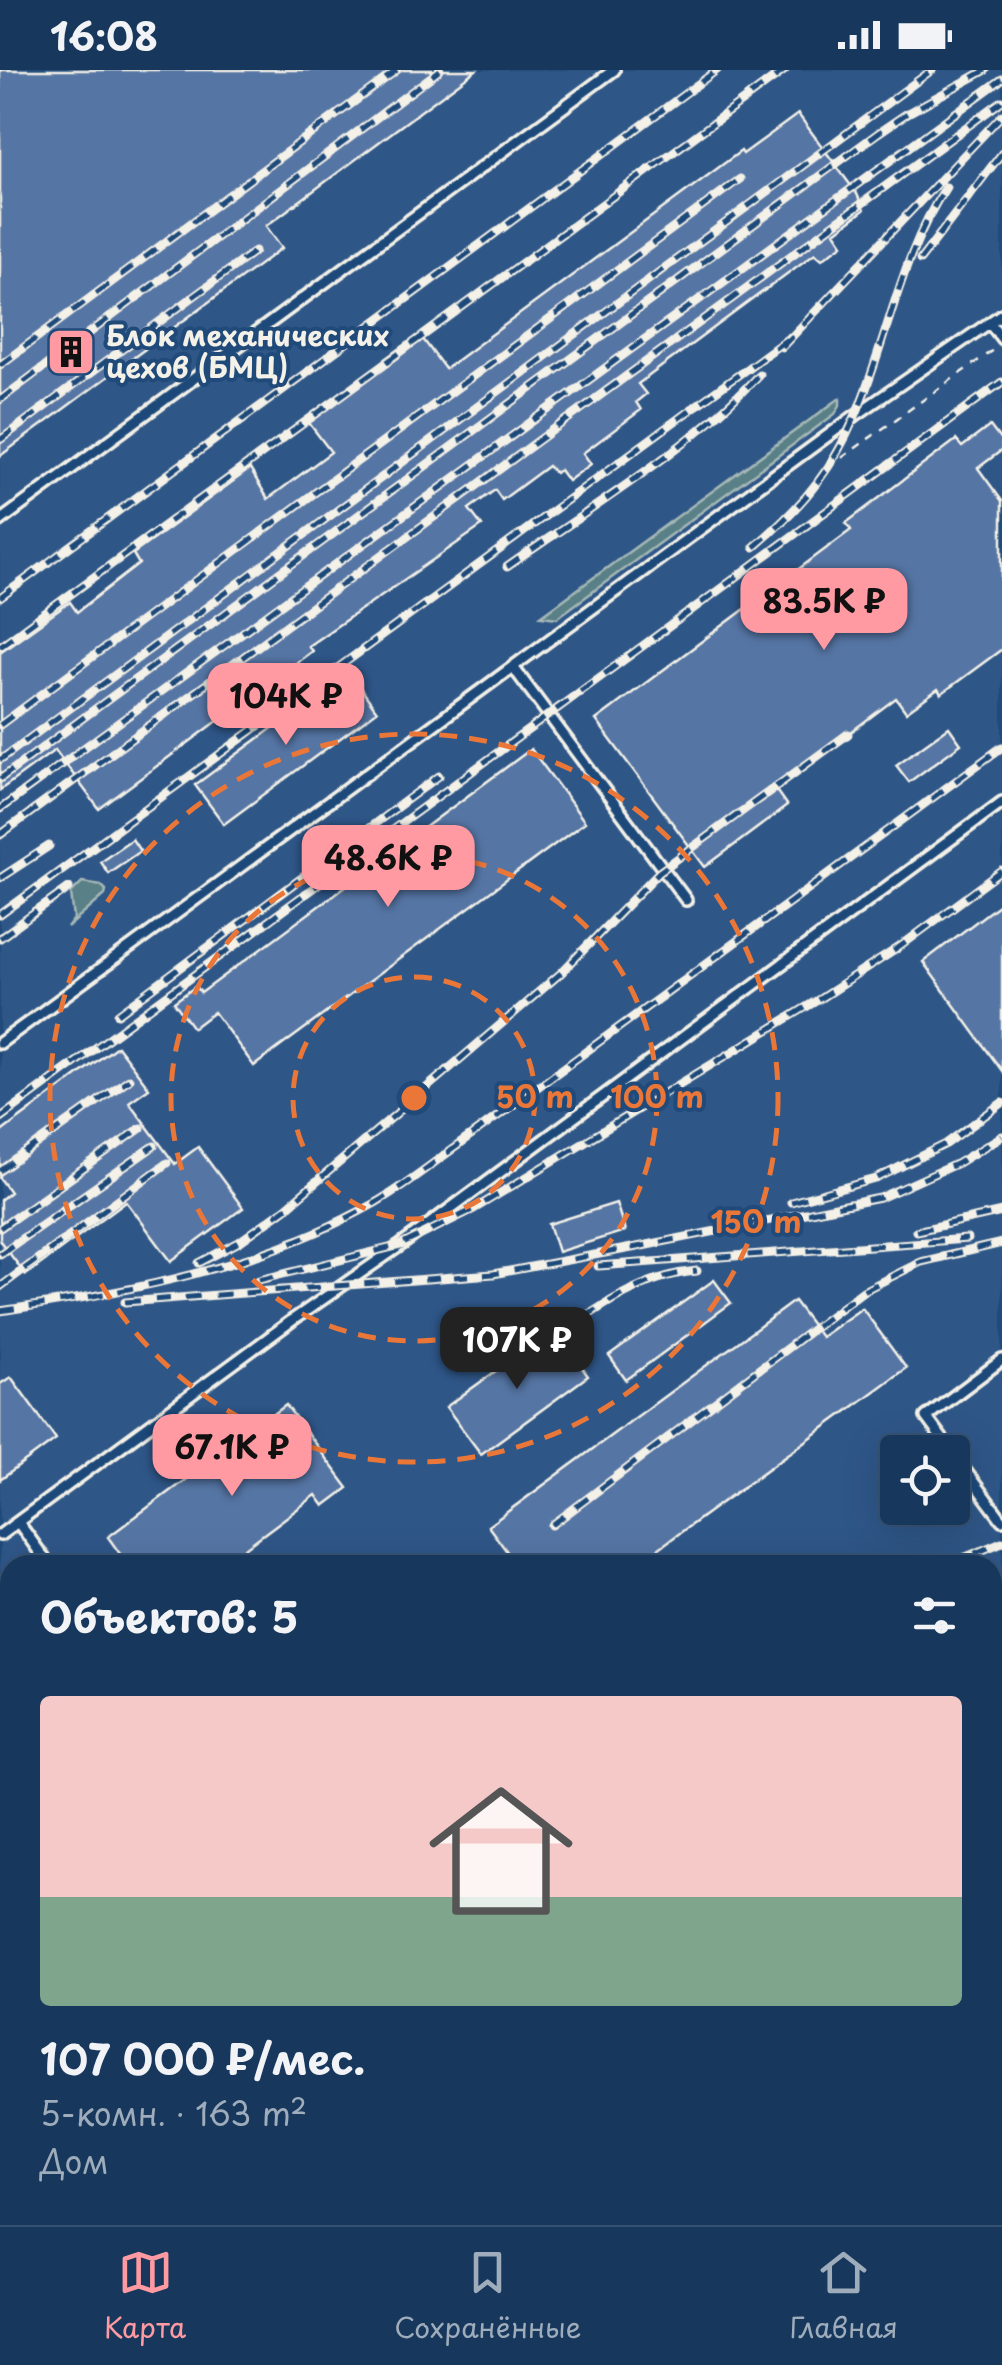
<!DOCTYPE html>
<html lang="ru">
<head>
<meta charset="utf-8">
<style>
	body { margin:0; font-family:"Playpen Sans",sans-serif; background:#203f62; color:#f1f3f6; height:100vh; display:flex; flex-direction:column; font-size:38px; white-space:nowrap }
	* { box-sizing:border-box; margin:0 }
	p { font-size:32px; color:#9eacbb }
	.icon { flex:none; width:55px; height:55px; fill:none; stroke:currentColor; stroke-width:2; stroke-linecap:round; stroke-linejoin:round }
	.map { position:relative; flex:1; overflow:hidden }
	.sheet { position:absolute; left:0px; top:1485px; width:1002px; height:670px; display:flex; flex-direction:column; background:#17385c; border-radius:30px 30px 0 0; box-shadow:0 10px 40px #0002,0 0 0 2px #365272 }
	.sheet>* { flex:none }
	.buttons { position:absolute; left:880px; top:1365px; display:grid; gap:20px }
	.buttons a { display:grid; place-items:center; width:90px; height:90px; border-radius:10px; background:#17385c; box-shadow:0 10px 40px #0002,0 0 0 2px #365272; font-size:50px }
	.price { position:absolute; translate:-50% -85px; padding:0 22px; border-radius:20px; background:#ff9aa2; color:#111; font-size:32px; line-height:65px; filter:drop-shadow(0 2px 5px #0008) }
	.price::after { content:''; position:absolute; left:50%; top:60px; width:30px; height:22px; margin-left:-15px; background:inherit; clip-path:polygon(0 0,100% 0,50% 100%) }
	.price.active { background:#222; color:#fff }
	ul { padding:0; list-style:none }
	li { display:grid; align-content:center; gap:20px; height:530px; padding:0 40px }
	li span { display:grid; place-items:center; height:310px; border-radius:10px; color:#555 }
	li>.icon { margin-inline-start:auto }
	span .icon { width:180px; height:180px; fill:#fffc; stroke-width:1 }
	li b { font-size:42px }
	h2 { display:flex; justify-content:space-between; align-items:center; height:120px; padding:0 40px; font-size:42px }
	.status { display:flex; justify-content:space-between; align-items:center; height:70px; padding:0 50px; background:#17385c; direction:ltr }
	.status svg { height:28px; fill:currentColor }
	.tab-bar { display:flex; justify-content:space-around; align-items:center; height:140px; border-top:2px solid #365272; background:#17385c; font-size:28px; color:#9eacbb }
	.tab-bar a { display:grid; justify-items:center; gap:5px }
	.tab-bar .active { color:#ff9aa2 }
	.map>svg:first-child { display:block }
</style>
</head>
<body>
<div class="status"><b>16:08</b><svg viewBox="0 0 49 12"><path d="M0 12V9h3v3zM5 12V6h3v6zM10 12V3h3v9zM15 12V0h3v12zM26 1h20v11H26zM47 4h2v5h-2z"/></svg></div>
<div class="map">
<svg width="1002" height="2155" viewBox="0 0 1002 2155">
	<rect width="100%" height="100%" fill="#1f4a7a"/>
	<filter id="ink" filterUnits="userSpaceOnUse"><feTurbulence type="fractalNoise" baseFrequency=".01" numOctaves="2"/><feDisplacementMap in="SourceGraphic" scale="20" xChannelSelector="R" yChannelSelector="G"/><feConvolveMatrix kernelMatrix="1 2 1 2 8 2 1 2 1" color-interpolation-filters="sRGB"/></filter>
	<g filter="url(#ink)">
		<!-- built -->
		<path fill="#2f5787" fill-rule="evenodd" d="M0,0H1002V2155H0ZM898,1382H952V1438H898ZM10,1495H992V2145H10Z"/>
		<!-- green -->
		<path fill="#588086" stroke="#a6b8b7" stroke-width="2.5" d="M840,328V335L835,344L557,548L541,546Z
			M82,812L101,815L106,820L105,825L67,858L74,849L71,823Z"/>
		<!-- building -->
		<path fill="#5474a4" stroke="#f4f1e8" stroke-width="2.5" d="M0,0H476L266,156L282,178L0,386Z
			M798,44L857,124L864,140L835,162L843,174L822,189L815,183L638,314L646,324L636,332L641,340L583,383L591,394L568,411L560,400L555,403L548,396L502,430L495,420L469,439L482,456L308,576L312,581L99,739L55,680L0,720V582L70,532L77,542L139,494L133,484L250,399L268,429L331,382L306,349L420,265L445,299L741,81L743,84Z
			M990,356L1002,372V380L978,398L1002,431V579L941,624L938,619L906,642L896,628L775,719L787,736L705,797L596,650L851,460L846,453L956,370L962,377Z
			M349,602L377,641L224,754L195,715Z
			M949,657L961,674L909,712L896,695Z
			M531,679L585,752L254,996L214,942L193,958L174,932L196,916L201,923Z
			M132,769L140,781L108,803L100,791Z
			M1002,832V1001L923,892Z
			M117,976L149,1018L129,1032L175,1094L198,1077L243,1138L171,1191L126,1131L26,1205L0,1171V1130L10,1122L0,1108V1063Z
			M616,1133L625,1161L558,1182L549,1154Z
			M714,1210L731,1233L626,1310L609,1286Z
			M794,1231L821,1267L862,1238L906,1298L636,1495H517L488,1456Z
			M554,1259L588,1306L481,1384L446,1337Z
			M11,1307L56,1369L0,1410V1314Z
			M286,1335L348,1418L324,1436L316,1425L222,1495H128L108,1467Z"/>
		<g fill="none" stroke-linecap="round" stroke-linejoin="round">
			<!-- lane casing -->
			<g stroke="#f4f1e8" stroke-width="16">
				<path id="lane" d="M990,253L1002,269
					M0,451L614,0
					M513,597L686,830
					M0,973L856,345L1002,244
					M952,1382L926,1347L1002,1290
					M952,1383L1002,1450
					M18,1452L49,1495
					M0,1465L294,1249L401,1175L1002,732"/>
			</g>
			<!-- path -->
			<path stroke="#f4f1e8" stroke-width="2.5" stroke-dasharray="8 8" stroke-linecap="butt" d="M829,397L993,280"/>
			<!-- lane -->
			<use href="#lane" stroke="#1f4a7a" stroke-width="9"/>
			<!-- rail casing -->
			<g stroke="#f4f1e8" stroke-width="9">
				<path id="rail" d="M920,190L1002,83
					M782,277L1002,45
					M0,295L397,0
					M0,330L440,0
					M0,370L255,181
					M754,477C792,445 824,411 846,366C886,285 896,192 946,117
					M507,497C589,439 693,377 759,304
					M0,528L717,0
					M0,576L785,0
					M0,655L740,109
					M0,690L932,0
					M0,709L878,63L906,44L986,0
					M0,739L1002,9
					M0,765L1002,31
					M0,808L49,776
					M0,845L790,267
					M0,868L69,818
					M118,944L439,706
					M0,1048L1002,312
					M0,1101L129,1009
					M791,1132L876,1109L946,1074L1002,1033
					M0,1158L141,1058
					M916,1161L1002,1142
					M0,1184L154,1076
					M199,1193L239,1172L286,1138L561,903L659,802L848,664
					M598,1196L967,1169
					M259,1210L401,1175L474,1139L821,928L898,878L1002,801
					M0,1217L167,1093
					M125,1232L493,1204L637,1177L880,1128L958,1093L1002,1066
					M0,1241C129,1222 260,1198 375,1133C404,1116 430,1095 457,1076L1002,677
					M559,1265C602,1235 643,1206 697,1201
					M552,1455L863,1221L921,1192L1002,1173
					M947,1495L1002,1472
					M992,1647L1002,1640
					M992,1785L1002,1778
					M0,1986L10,1980
					M992,2060L1002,2053
					M20,2155L38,2145
					M424,2155L442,2145
					M446,2155L463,2145
					M863,2155L877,2145"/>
			</g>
			<!-- rail -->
			<use href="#rail" stroke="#1f4a7a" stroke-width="5" stroke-dasharray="15" stroke-linecap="butt"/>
		</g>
	</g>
	<!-- distance rings -->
	<g fill="none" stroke="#ea7738" stroke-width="5" stroke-dasharray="18 12">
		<circle cx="414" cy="1028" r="121"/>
		<circle cx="414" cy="1028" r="243"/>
		<circle cx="414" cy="1028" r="364"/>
	</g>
	<!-- icons -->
	<defs>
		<g id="building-square" transform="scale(2.5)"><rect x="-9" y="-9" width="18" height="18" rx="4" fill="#ff9aa2" stroke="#1f4a7a"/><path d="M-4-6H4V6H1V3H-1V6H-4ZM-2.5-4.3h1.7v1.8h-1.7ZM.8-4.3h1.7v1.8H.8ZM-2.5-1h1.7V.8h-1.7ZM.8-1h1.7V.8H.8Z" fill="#111"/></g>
	</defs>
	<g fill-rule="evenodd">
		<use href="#building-square" x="71" y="282"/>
	</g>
	<g text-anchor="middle" stroke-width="8" stroke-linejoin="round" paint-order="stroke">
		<!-- poi labels -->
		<g font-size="28" font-weight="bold" fill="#f4f1e8" stroke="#1f4a7a" text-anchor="start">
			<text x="106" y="276">Блок механических<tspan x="106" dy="32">цехов (БМЦ)</tspan></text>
		</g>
	</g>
	<circle cx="414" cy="1028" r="15" fill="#ea7738" stroke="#1f4a7a" stroke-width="5"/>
	<g font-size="30" text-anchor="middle" font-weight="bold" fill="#ea7738" stroke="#1f4a7a" stroke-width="8" stroke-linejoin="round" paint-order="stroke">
		<text x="535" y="1038">50 m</text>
		<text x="657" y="1038">100 m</text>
		<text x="756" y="1163">150 m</text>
	</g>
</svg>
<div class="buttons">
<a><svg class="icon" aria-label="locate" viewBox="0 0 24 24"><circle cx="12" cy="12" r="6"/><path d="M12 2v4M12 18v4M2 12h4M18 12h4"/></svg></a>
</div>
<b class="price" style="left:824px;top:583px">83.5K ₽</b>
<b class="price" style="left:286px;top:678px">104K ₽</b>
<b class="price" style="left:388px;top:840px">48.6K ₽</b>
<b class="price active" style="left:517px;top:1322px">107K ₽</b>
<b class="price" style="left:232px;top:1429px">67.1K ₽</b>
<section class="sheet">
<h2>Объектов: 5<svg class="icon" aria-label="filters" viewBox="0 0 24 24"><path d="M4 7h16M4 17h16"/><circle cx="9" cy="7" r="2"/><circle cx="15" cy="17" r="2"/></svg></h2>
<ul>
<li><span style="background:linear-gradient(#f6c9c9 65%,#7fa58c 0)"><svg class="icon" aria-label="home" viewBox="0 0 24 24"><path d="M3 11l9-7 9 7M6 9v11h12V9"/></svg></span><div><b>107 000 ₽/мес.</b><p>5-комн. · 163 m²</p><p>Дом</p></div></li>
</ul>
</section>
</div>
<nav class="tab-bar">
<a class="active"><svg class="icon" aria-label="map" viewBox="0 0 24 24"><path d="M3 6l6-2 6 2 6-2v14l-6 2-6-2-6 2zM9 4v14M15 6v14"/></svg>Карта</a>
<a><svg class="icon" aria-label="saved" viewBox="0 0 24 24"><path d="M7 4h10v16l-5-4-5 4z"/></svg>Сохранённые</a>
<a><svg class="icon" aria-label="home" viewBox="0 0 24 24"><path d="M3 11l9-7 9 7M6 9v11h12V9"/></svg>Главная</a>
</nav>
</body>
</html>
